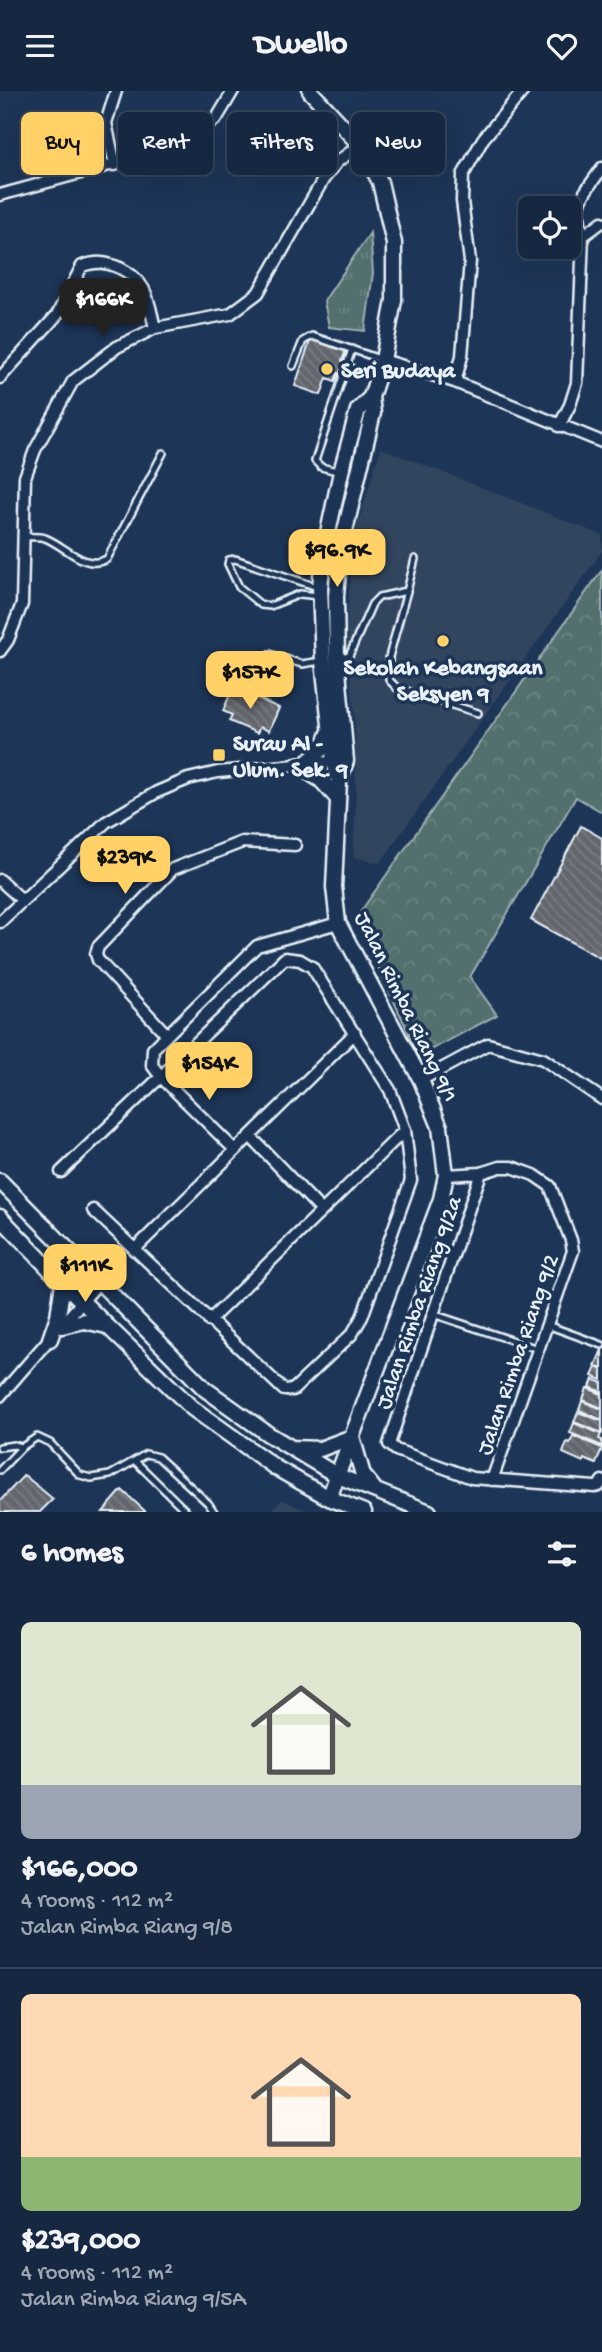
<!DOCTYPE html>
<html lang="en">
<head>
<meta charset="utf-8">
<style>
	body { margin:0; font-family:"Gochi Hand",sans-serif; background:#23344c; color:#f1f3f6; height:100vh; display:flex; flex-direction:column; font-size:26px; white-space:nowrap }
	* { box-sizing:border-box; margin:0 }
	p { font-size:23px; color:#9ea6b1 }
	.icon { flex:none; width:38px; height:38px; fill:none; stroke:currentColor; stroke-width:2; stroke-linecap:round; stroke-linejoin:round }
	.map { position:relative; height:1421px; overflow:hidden }
	.side { display:flex; flex-direction:column; background:#162841; flex:1 }
	.side>* { flex:none }
	.hud { position:absolute; left:21px; top:21px; width:560px; height:63px; display:flex; gap:14px }
	.tools { position:absolute; left:518px; top:105px; display:grid; gap:14px }
	.tools a { display:grid; place-items:center; width:63px; height:63px; border-radius:10px; background:#162841; box-shadow:0 7px 28px #0002,0 0 0 2px #35445a; font-size:35px }
	.price { position:absolute; translate:-50% -60px; padding:0 16px; border-radius:14px; background:#ffd166; color:#111; font-size:23px; line-height:46px; filter:drop-shadow(0 2px 4px #0008) }
	.price::after { content:''; position:absolute; left:50%; top:42px; width:21px; height:16px; margin-left:-10px; background:inherit; clip-path:polygon(0 0,100% 0,50% 100%) }
	.price.selected { background:#222; color:#fff }
	ul { padding:0; list-style:none }
	li { display:grid; align-content:center; gap:14px; height:371px; padding:0 21px }
	li+li { border-top:2px solid #35445a }
	li span { display:grid; place-items:center; height:217px; border-radius:10px; color:#555 }
	li>.icon { margin-inline-start:auto }
	span .icon { width:126px; height:126px; fill:#fffc; stroke-width:1 }
	li b { font-size:30px }
	h2 { display:flex; justify-content:space-between; align-items:center; height:84px; padding:0 21px; font-size:30px }
	.pill { padding:0 24px; border-radius:10px; background:#162841; box-shadow:0 7px 28px #0002,0 0 0 2px #35445a; font-size:24px; line-height:63px }
	.pill.selected { background:#ffd166; color:#111 }
	header { display:flex; justify-content:space-between; align-items:center; height:91px; padding:0 21px; background:#162841; font-size:32px; font-weight:700 }
	.map>svg:first-child { display:block }
</style>
</head>
<body>
<header><svg class="icon" aria-label="menu" viewBox="0 0 24 24"><path d="M4 6h16M4 12h16M4 18h16"/></svg>Dwello<svg class="icon" aria-label="heart" viewBox="0 0 24 24"><path d="M12 20l-8-8c-3-5 5-10 8-4 3-6 11-1 8 4z"/></svg></header>
<div class="map">
<svg width="602" height="1421" viewBox="0 0 602 1421">
	<defs>
		<pattern id="forest-crowns" width="20" height="18" patternUnits="userSpaceOnUse" patternTransform="scale(1.75)"><rect width="20" height="18" fill="#53706e"/><path d="M2 6a3 3 0 1 1 6 0M12 15a3 3 0 1 1 6 0" fill="none" stroke="#6c8583"/></pattern>
		<pattern id="park-tufts" width="24" height="20" patternUnits="userSpaceOnUse" patternTransform="scale(1.75)"><rect width="24" height="20" fill="#53706e"/><path d="M3 7l-1-3M5 7V3M7 7l1-3M15 17l-1-3M17 17v-4M19 17l1-3" fill="none" stroke="#6c8583"/></pattern>
		<pattern id="building-back-hatch" width="6" height="6" patternUnits="userSpaceOnUse" patternTransform="scale(1.75)"><rect width="6" height="6" fill="#64666d"/><path d="M-1 5l2 2M0 0l6 6M5-1l2 2" fill="none" stroke="#7a7c83"/></pattern>
	</defs>
	<rect width="100%" height="100%" fill="#1d3557"/>
	<filter id="ink" filterUnits="userSpaceOnUse"><feTurbulence type="fractalNoise" baseFrequency=".0143" numOctaves="2"/><feDisplacementMap in="SourceGraphic" scale="14" xChannelSelector="R" yChannelSelector="G"/><feConvolveMatrix kernelMatrix="1 2 1 2 8 2 1 2 1" color-interpolation-filters="sRGB"/></filter>
	<g filter="url(#ink)">
		<!-- built -->
		<path fill="#32445e" d="M381,357L602,444V460L380,772L353,766L356,703L355,630L346,534L355,442Z
			M282,1408L308,1421H270Z"/>
		<!-- forest -->
		<path fill="url(#forest-crowns)" stroke="#9eb0b3" stroke-width="2" d="M602,479V721L576,706L470,886L497,924L419,965L356,827Z"/>
		<!-- park -->
		<path fill="url(#park-tufts)" stroke="#9eb0b3" stroke-width="2" d="M370,142L373,182L365,240L329,236L324,210Z"/>
		<!-- building -->
		<path fill="url(#building-back-hatch)" stroke="#e8f1f8" stroke-width="2" d="M311,247L346,259L342,270L354,274L350,286L338,282L335,290L327,287L321,304L295,295Z
			M233,596L279,617L269,640L260,636L257,642L229,630L232,624L223,620Z
			M581,735L602,747V868L531,829Z
			M602,1259V1278L595,1275Z
			M596,1276L602,1279V1289L592,1285Z
			M593,1288L602,1292V1301L590,1296Z
			M587,1297L602,1303V1317L583,1309Z
			M582,1310L602,1318V1329L579,1319Z
			M578,1321L602,1330V1342L574,1331Z
			M574,1332L601,1343L599,1348L602,1349V1355L570,1342Z
			M573,1345L602,1357L596,1373L584,1368L583,1371L563,1362L567,1351L570,1352Z
			M24,1384L53,1408L40,1421H0V1410Z
			M122,1399L146,1421H103Z"/>
		<g fill="none" stroke-linecap="round" stroke-linejoin="round">
			<!-- lane casing -->
			<g stroke="#e8f1f8" stroke-width="10">
				<path id="lane" d="M293,275L303,250L312,245L383,269
					M341,381L321,376L315,370L352,258
					M22,446C30,446 38,445 45,447C66,455 84,480 107,468L163,362
					M407,500L389,566V589L397,597L478,622
					M318,505L300,503L270,515L261,514L239,496L228,473L229,469L235,468L320,497
					M270,563L302,573L321,570
					M337,568L349,565L372,513L379,506L407,500L415,468
					M433,1223L538,1258
					M547,1234L602,1254
					M0,1356L14,1354L22,1356
					M136,1371L187,1421
					M0,1379L22,1356L37,1346L50,1352L80,1384L91,1387L110,1384L146,1363L158,1366L208,1412L214,1421"/>
			</g>
			<!-- street casing -->
			<g stroke="#e8f1f8" stroke-width="15">
				<path id="street" d="M523,0L483,48L463,84L462,110L470,170L462,265L455,291L602,351
					M115,74L106,32L116,0
					M0,104L183,54L217,27L233,0
					M583,145L602,131
					M383,269L455,291
					M0,287L57,224L82,175C97,170 106,171 120,177C148,191 148,209 155,237
					M559,335L570,314L577,292L583,145C573,108 582,107 602,77
					M0,560L8,549L22,513L25,386L35,359L73,290L117,256L155,237L230,223L258,202L323,89L337,71L360,54
					M0,789L22,809
					M0,831L106,731L157,701L188,688L218,681L340,670
					M167,944L98,869L96,863L98,856L173,778L242,751L295,754
					M421,989L488,953L543,968L602,1008
					M250,1045L322,1120
					M235,1059L161,986L152,974L153,958L257,855L338,832
					M61,1081L285,867L300,869L312,876L390,999L405,1039L411,1089L362,1226L352,1243L293,1299H284L93,1119
					M481,1082L389,1353L396,1359L472,1387L595,1396L599,1395L602,1390
					M446,1084L481,1082L500,1076H512L534,1084L550,1095L571,1149L573,1160L492,1389
					M134,1159L355,942
					M209,1230L405,1039
					M62,1234L98,1192
					M0,1305L52,1245"/>
			</g>
			<!-- secondary casing -->
			<g stroke="#e8f1f8" stroke-width="19">
				<path id="secondary" d="M310,0L360,54L380,91L394,152V209L383,269L371,306L358,319L341,381L323,465L320,497L323,570L334,671L339,690L334,796L338,832L421,989L440,1036L446,1084L441,1108L329,1407
					M305,673C317,664 324,657 329,642
					M297,674L321,689L338,708
					M339,690L346,670L337,568L336,505L340,461L373,322L371,306
					M0,1090L205,1298L268,1343L338,1385L429,1421
					M0,1126L63,1192L192,1317L276,1377L329,1407L364,1421
					M62,1235L84,1230L107,1235
					M50,1248L58,1225L63,1192
					M293,1357L320,1358L352,1346L363,1384L375,1399"/>
			</g>
			<!-- lane -->
			<use href="#lane" stroke="#1d3557" stroke-width="5"/>
			<!-- street -->
			<use href="#street" stroke="#1d3557" stroke-width="10"/>
			<!-- secondary -->
			<use href="#secondary" stroke="#1d3557" stroke-width="14"/>
		</g>
	</g>
	<!-- markers -->
	<g fill="#ffd166" stroke="#1d3557" stroke-width="2.5">
		<circle cx="327" cy="278" r="7"/>
		<circle cx="443" cy="550" r="7"/>
		<rect x="212" y="657" width="14" height="14" rx="3.5"/>
	</g>
	<g text-anchor="middle" stroke-width="7" stroke-linejoin="round" paint-order="stroke">
		<!-- poi labels -->
		<g font-size="23" font-weight="bold" fill="#e8f1f8" stroke="#1d3557" text-anchor="start">
			<text x="341" y="286">Seri Budaya</text>
			<text x="443" y="583" text-anchor="middle">Sekolah Kebangsaan<tspan x="443" dy="26">Seksyen 9</tspan></text>
			<text x="233" y="659">Surau Al -<tspan x="233" dy="26">Ulum. Sek. 9</tspan></text>
		</g>
		<!-- street labels -->
		<g font-size="23" fill="#e8f1f8" stroke="#1d3557">
			<text transform="translate(408 915) rotate(64)" y="8">Jalan Rimba Riang 9/1</text>
			<text transform="translate(417 1211) rotate(-71)" y="8">Jalan Rimba Riang 9/2a</text>
			<text transform="translate(516 1263) rotate(-71)" y="8">Jalan Rimba Riang 9/2</text>
		</g>
	</g>
</svg>
<div class="tools">
<a><svg class="icon" aria-label="locate" viewBox="0 0 24 24"><circle cx="12" cy="12" r="6"/><path d="M12 2v4M12 18v4M2 12h4M18 12h4"/></svg></a>
</div>
<b class="price selected" style="left:103px;top:247px">$166K</b>
<b class="price" style="left:337px;top:498px">$96.9K</b>
<b class="price" style="left:250px;top:620px">$157K</b>
<b class="price" style="left:125px;top:805px">$239K</b>
<b class="price" style="left:209px;top:1011px">$154K</b>
<b class="price" style="left:85px;top:1213px">$111K</b>
<div class="hud">
<a class="pill selected">Buy</a>
<a class="pill">Rent</a>
<a class="pill">Filters</a>
<a class="pill">New</a>
</div>
</div>
<section class="side">
<h2>6 homes<svg class="icon" aria-label="filters" viewBox="0 0 24 24"><path d="M4 7h16M4 17h16"/><circle cx="9" cy="7" r="2"/><circle cx="15" cy="17" r="2"/></svg></h2>
<ul>
<li><span style="background:linear-gradient(#dfe7d0 75%,#9aa5b1 0)"><svg class="icon" aria-label="home" viewBox="0 0 24 24"><path d="M3 11l9-7 9 7M6 9v11h12V9"/></svg></span><div><b>$166,000</b><p>4 rooms · 112 m²</p><p>Jalan Rimba Riang 9/8</p></div></li>
<li><span style="background:linear-gradient(#ffd9b3 75%,#8fb573 0)"><svg class="icon" aria-label="home" viewBox="0 0 24 24"><path d="M3 11l9-7 9 7M6 9v11h12V9"/></svg></span><div><b>$239,000</b><p>4 rooms · 112 m²</p><p>Jalan Rimba Riang 9/5A</p></div></li>
</ul>
</section>
</body>
</html>
